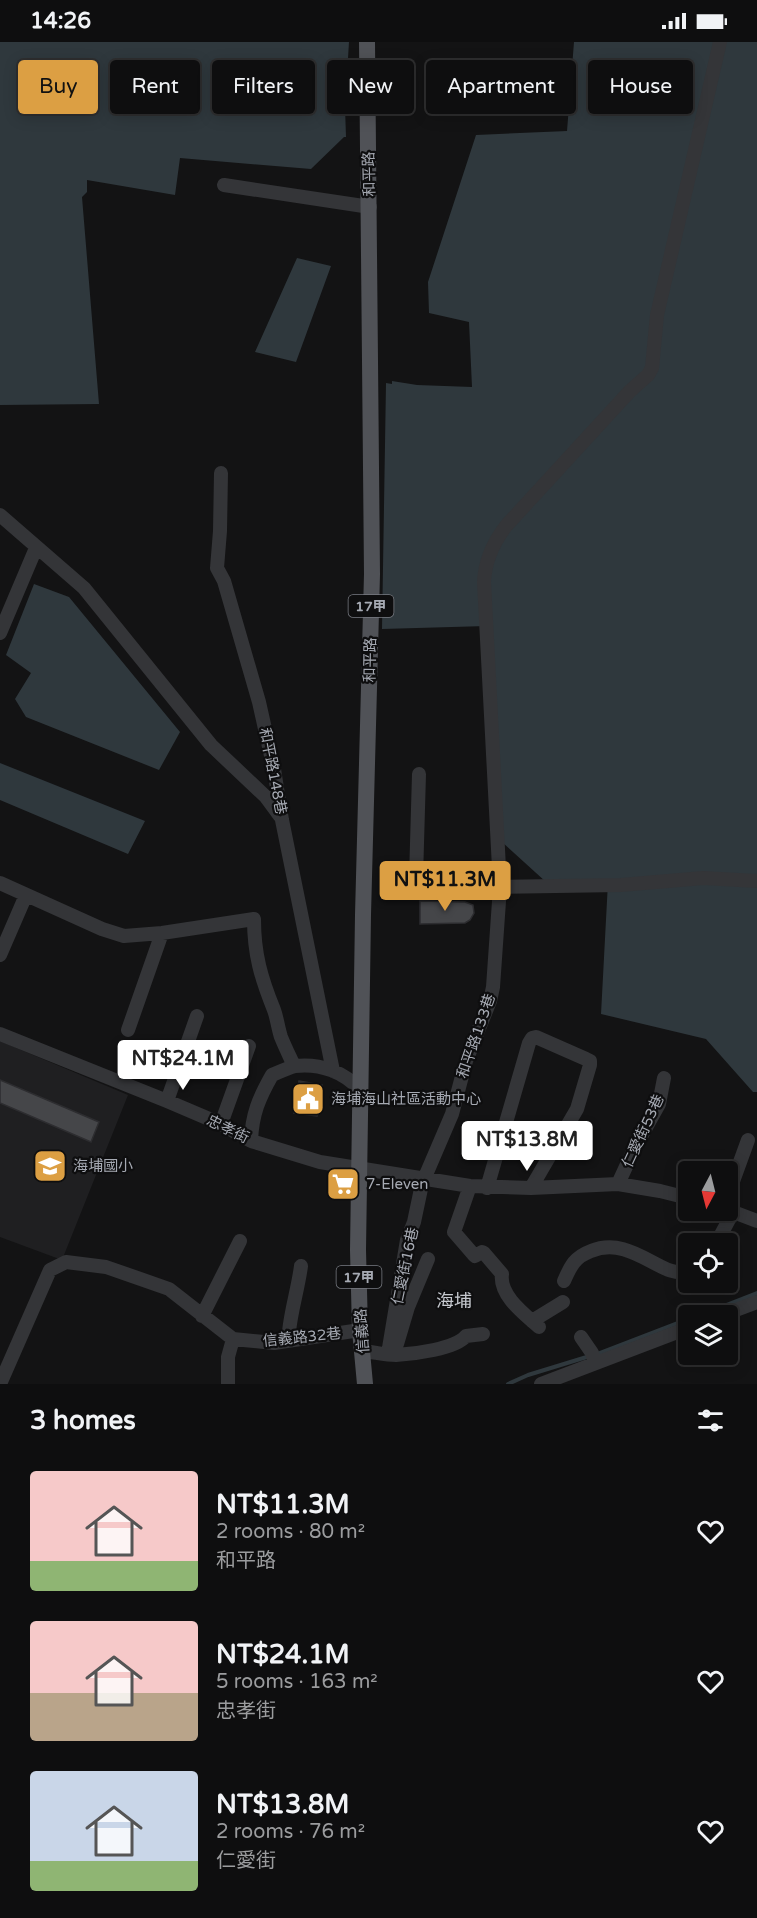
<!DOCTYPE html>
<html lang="en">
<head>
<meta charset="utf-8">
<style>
	body { margin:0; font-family:"Varela Round","Noto Sans TC",sans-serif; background:#171718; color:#f1f3f6; height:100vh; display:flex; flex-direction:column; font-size:22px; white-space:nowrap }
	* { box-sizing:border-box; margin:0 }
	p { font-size:20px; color:#9b9c9e }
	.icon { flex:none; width:33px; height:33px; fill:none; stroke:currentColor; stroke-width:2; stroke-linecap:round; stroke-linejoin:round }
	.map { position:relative; height:1342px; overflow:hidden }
	.side { display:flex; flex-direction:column; background:#0e0e0f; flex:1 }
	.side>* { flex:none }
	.top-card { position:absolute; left:18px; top:18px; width:722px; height:54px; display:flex; gap:12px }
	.needle { width:39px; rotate:187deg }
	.fabs { position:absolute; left:678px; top:1119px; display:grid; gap:12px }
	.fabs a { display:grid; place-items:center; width:60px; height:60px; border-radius:6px; background:#0e0e0f; box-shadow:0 3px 15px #0003,0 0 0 2px #2e2e2f; font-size:30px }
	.price { position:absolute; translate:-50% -51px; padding:0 14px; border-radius:6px; background:#fff; color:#222; font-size:20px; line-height:39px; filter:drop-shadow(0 2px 3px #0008) }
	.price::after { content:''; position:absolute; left:50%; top:36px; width:18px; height:14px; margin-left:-9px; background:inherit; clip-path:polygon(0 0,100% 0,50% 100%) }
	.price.on { background:#dc9f43; color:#111 }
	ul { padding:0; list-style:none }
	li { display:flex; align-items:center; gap:18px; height:150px; padding:0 30px }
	li span { display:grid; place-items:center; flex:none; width:168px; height:120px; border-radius:6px; color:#555 }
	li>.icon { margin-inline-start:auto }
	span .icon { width:72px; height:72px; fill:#fffc; stroke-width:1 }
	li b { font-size:26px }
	h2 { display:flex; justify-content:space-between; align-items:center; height:72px; padding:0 30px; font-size:26px }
	.tag { padding:0 21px; border-radius:6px; background:#0e0e0f; box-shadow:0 3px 15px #0003,0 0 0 2px #2e2e2f; font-size:21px; line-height:54px }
	.tag.on { background:#dc9f43; color:#111 }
	.status { display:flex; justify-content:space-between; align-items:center; height:42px; padding:0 30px; background:#0e0e0f; direction:ltr }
	.status svg { height:16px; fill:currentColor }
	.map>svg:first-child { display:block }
</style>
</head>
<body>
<div class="status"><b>14:26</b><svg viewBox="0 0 49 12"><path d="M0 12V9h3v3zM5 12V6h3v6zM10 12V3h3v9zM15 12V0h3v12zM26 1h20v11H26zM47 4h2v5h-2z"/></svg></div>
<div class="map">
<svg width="757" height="1342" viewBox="0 0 757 1342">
	<rect width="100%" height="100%" fill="#131314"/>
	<!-- built -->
	<path fill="#1f1f21" d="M0,999L128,1053L62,1218L0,1195Z"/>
	<!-- water -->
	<path fill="#2f383d" d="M0,0H349L345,65L346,95H344L311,127L180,116L175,153L87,138V150L82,155L99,362L0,363Z
		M574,0H757V1050H753L706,997L601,972L608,840H546L502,800L487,584L382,587L386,341L392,342V339L417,343L472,345L469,280L429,271L428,240L476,93L567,89Z
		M297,216L331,224L296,320L255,310Z
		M34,542L69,555L180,690L159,728L26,675L15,657L31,631L6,613Z
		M0,721L145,779L128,812L0,758Z"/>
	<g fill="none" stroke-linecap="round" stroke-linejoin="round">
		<!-- stream -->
		<path stroke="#2f383d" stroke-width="4" d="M698,1274L757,1251
			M597,1312L688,1277
			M508,1342L528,1333L590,1314"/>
	</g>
	<!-- building -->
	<path fill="#454649" stroke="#2d2d30" stroke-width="1.5" d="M420,859L465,860L473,863L474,871L470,878L465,881L420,882Z
		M0,1038L99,1080L91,1100L0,1061Z
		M299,1039L322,1043L317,1074L294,1071Z"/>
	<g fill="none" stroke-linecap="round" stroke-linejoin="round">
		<!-- minor -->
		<path stroke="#343538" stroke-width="14" d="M224,143L370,165
			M221,431L220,489L217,526L224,539L259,660L274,727L282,778L333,1029
			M0,473L84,546L211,703L266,755L280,774
			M0,591L36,506
			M419,732L416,836L418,846L483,848L500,845L621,843L703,836L757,839
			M0,841L102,887L124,894L162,891L254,877C254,912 261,936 274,968C277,976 278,986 281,995C285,1005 290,1015 294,1024
			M0,913L26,853
			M128,988L162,891
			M0,992L167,1059L221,1082L251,1099L320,1120L470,1144L531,1146L618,1142L660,1149L688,1156
			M167,1059L197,974
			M221,1082L249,1004
			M251,1099C252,1072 259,1056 272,1033C279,1030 288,1026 295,1024C320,1021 345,1030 361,1049
			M618,1142L635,1105L659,1062L664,1036
			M470,1144L454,1190L473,1212L475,1214L482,1210L484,1211L502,1232C499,1253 523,1271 539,1285
			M487,1146L529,1001L532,996L536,995L586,1017L590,1019V1023L577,1067L531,1146
			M728,1153L748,1098
			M728,1168L757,1179
			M716,1202L733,1170
			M564,1239C571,1223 575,1215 591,1209C632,1192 663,1239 688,1229
			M202,1274L240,1199
			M720,1274L757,1260
			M532,1279L563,1260
			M581,1295L592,1311L595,1321
			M298,1297L289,1290C291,1268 298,1247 301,1224
			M397,1302L408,1265L428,1217
			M363,1309C374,1310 385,1313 396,1313C414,1312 455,1307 466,1294L483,1292
			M388,1312L407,1198L414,1180L422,1142L452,1072L466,1019L490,959L493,945L500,845L484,540C485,518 493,501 506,484L630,349L648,333L652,326L657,273L720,0
			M0,1342L50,1228L66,1220L106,1225L169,1247L233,1297L274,1301L360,1288
			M228,1342V1315L233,1297
			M541,1342L688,1286"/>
		<!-- major -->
		<path stroke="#505257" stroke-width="16" d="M365,1342L360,1288L358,1208L363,873L372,532L367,0"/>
	</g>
	<!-- icons -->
	<defs>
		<g id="civic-square" transform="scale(1.725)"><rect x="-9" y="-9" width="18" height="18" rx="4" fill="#dc9f43" stroke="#0e0e0f"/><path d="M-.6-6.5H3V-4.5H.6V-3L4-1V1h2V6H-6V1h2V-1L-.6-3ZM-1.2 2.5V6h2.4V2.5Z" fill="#fff"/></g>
		<g id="school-square" transform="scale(1.725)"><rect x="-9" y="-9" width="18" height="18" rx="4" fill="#dc9f43" stroke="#0e0e0f"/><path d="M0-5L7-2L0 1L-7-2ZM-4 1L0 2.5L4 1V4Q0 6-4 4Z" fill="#fff"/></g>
		<g id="supermarket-square" transform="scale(1.725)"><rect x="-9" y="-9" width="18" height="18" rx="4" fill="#dc9f43" stroke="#0e0e0f"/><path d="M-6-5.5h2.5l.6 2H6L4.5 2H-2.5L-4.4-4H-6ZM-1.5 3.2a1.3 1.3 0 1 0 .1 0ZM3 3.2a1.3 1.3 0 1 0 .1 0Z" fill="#fff"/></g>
	</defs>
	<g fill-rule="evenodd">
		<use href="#civic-square" x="308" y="1057"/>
		<use href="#school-square" x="50" y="1124"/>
		<use href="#supermarket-square" x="343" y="1142"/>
	</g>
	<g text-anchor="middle" stroke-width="4.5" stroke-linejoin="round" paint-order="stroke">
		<!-- shield labels -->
		<g fill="#0e0e0f" stroke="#787b82" stroke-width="1.5">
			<rect x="348.5" y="553" width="45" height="22" rx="4.5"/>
			<rect x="336.5" y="1224" width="45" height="22" rx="4.5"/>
		</g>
		<g font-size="14" font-weight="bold" fill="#a6aab3">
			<text x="371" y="569">17甲</text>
			<text x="359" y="1240">17甲</text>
		</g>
		<!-- street labels -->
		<g font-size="15" fill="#a6aab3" stroke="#0e0e0f">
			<text transform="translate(369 132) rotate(-91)" y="5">和平路</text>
			<text transform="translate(370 618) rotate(-89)" y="5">和平路</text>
			<text transform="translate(273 729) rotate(79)" y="5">和平路148巷</text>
			<text transform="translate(476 994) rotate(-71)" y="5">和平路133巷</text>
			<text transform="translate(228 1087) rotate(26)" y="5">忠孝街</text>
			<text transform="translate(643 1089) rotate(-65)" y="5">仁愛街53巷</text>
			<text transform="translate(405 1224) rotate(-78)" y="5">仁愛街16巷</text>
			<text transform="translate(362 1289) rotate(-94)" y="5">信義路</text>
			<text transform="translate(302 1295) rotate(-6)" y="5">信義路32巷</text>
		</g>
		<!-- poi labels -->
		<g font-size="15" fill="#a6aab3" stroke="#0e0e0f" text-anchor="start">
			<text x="331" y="1062">海埔海山社區活動中心</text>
			<text x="73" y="1129">海埔國小</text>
			<text x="366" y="1147">7-Eleven</text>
		</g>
		<!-- quarter labels -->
		<g font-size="18" fill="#c6c9cf" stroke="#0e0e0f">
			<text x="454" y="1265">海埔</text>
		</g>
	</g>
</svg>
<div class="fabs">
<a><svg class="needle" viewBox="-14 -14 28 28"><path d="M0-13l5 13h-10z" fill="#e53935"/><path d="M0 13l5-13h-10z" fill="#9b9c9e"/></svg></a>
<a><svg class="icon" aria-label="locate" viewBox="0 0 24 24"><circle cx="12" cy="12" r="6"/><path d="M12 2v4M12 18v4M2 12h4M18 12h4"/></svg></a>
<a><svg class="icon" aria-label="layers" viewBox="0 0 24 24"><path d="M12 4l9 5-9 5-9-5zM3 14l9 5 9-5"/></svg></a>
</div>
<b class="price on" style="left:445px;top:870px">NT$11.3M</b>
<b class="price" style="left:183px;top:1049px">NT$24.1M</b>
<b class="price" style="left:527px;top:1130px">NT$13.8M</b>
<div class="top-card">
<a class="tag on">Buy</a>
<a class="tag">Rent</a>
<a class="tag">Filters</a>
<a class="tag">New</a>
<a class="tag">Apartment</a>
<a class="tag">House</a>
</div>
</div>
<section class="side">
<h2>3 homes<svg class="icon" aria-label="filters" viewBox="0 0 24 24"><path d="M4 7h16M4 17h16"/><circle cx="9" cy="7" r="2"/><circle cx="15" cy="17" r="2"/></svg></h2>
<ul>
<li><span style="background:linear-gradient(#f6c9c9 75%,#8fb573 0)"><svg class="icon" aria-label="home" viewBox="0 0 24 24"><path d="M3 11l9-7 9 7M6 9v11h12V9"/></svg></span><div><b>NT$11.3M</b><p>2 rooms · 80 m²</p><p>和平路</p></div><svg class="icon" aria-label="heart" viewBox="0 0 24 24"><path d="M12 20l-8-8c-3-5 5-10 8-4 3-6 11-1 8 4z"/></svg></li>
<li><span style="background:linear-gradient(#f6c9c9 60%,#b9a48a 0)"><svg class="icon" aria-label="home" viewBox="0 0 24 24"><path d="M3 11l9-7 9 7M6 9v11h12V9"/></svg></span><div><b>NT$24.1M</b><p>5 rooms · 163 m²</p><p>忠孝街</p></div><svg class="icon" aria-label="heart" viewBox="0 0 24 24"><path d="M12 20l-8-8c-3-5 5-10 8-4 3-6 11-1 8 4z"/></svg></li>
<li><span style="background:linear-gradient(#c9d6e8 75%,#8fb573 0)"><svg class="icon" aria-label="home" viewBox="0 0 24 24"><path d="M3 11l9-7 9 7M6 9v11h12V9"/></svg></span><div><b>NT$13.8M</b><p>2 rooms · 76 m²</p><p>仁愛街</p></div><svg class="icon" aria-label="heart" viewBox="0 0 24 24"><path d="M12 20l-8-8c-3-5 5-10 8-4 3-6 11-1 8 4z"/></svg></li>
</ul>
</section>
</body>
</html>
